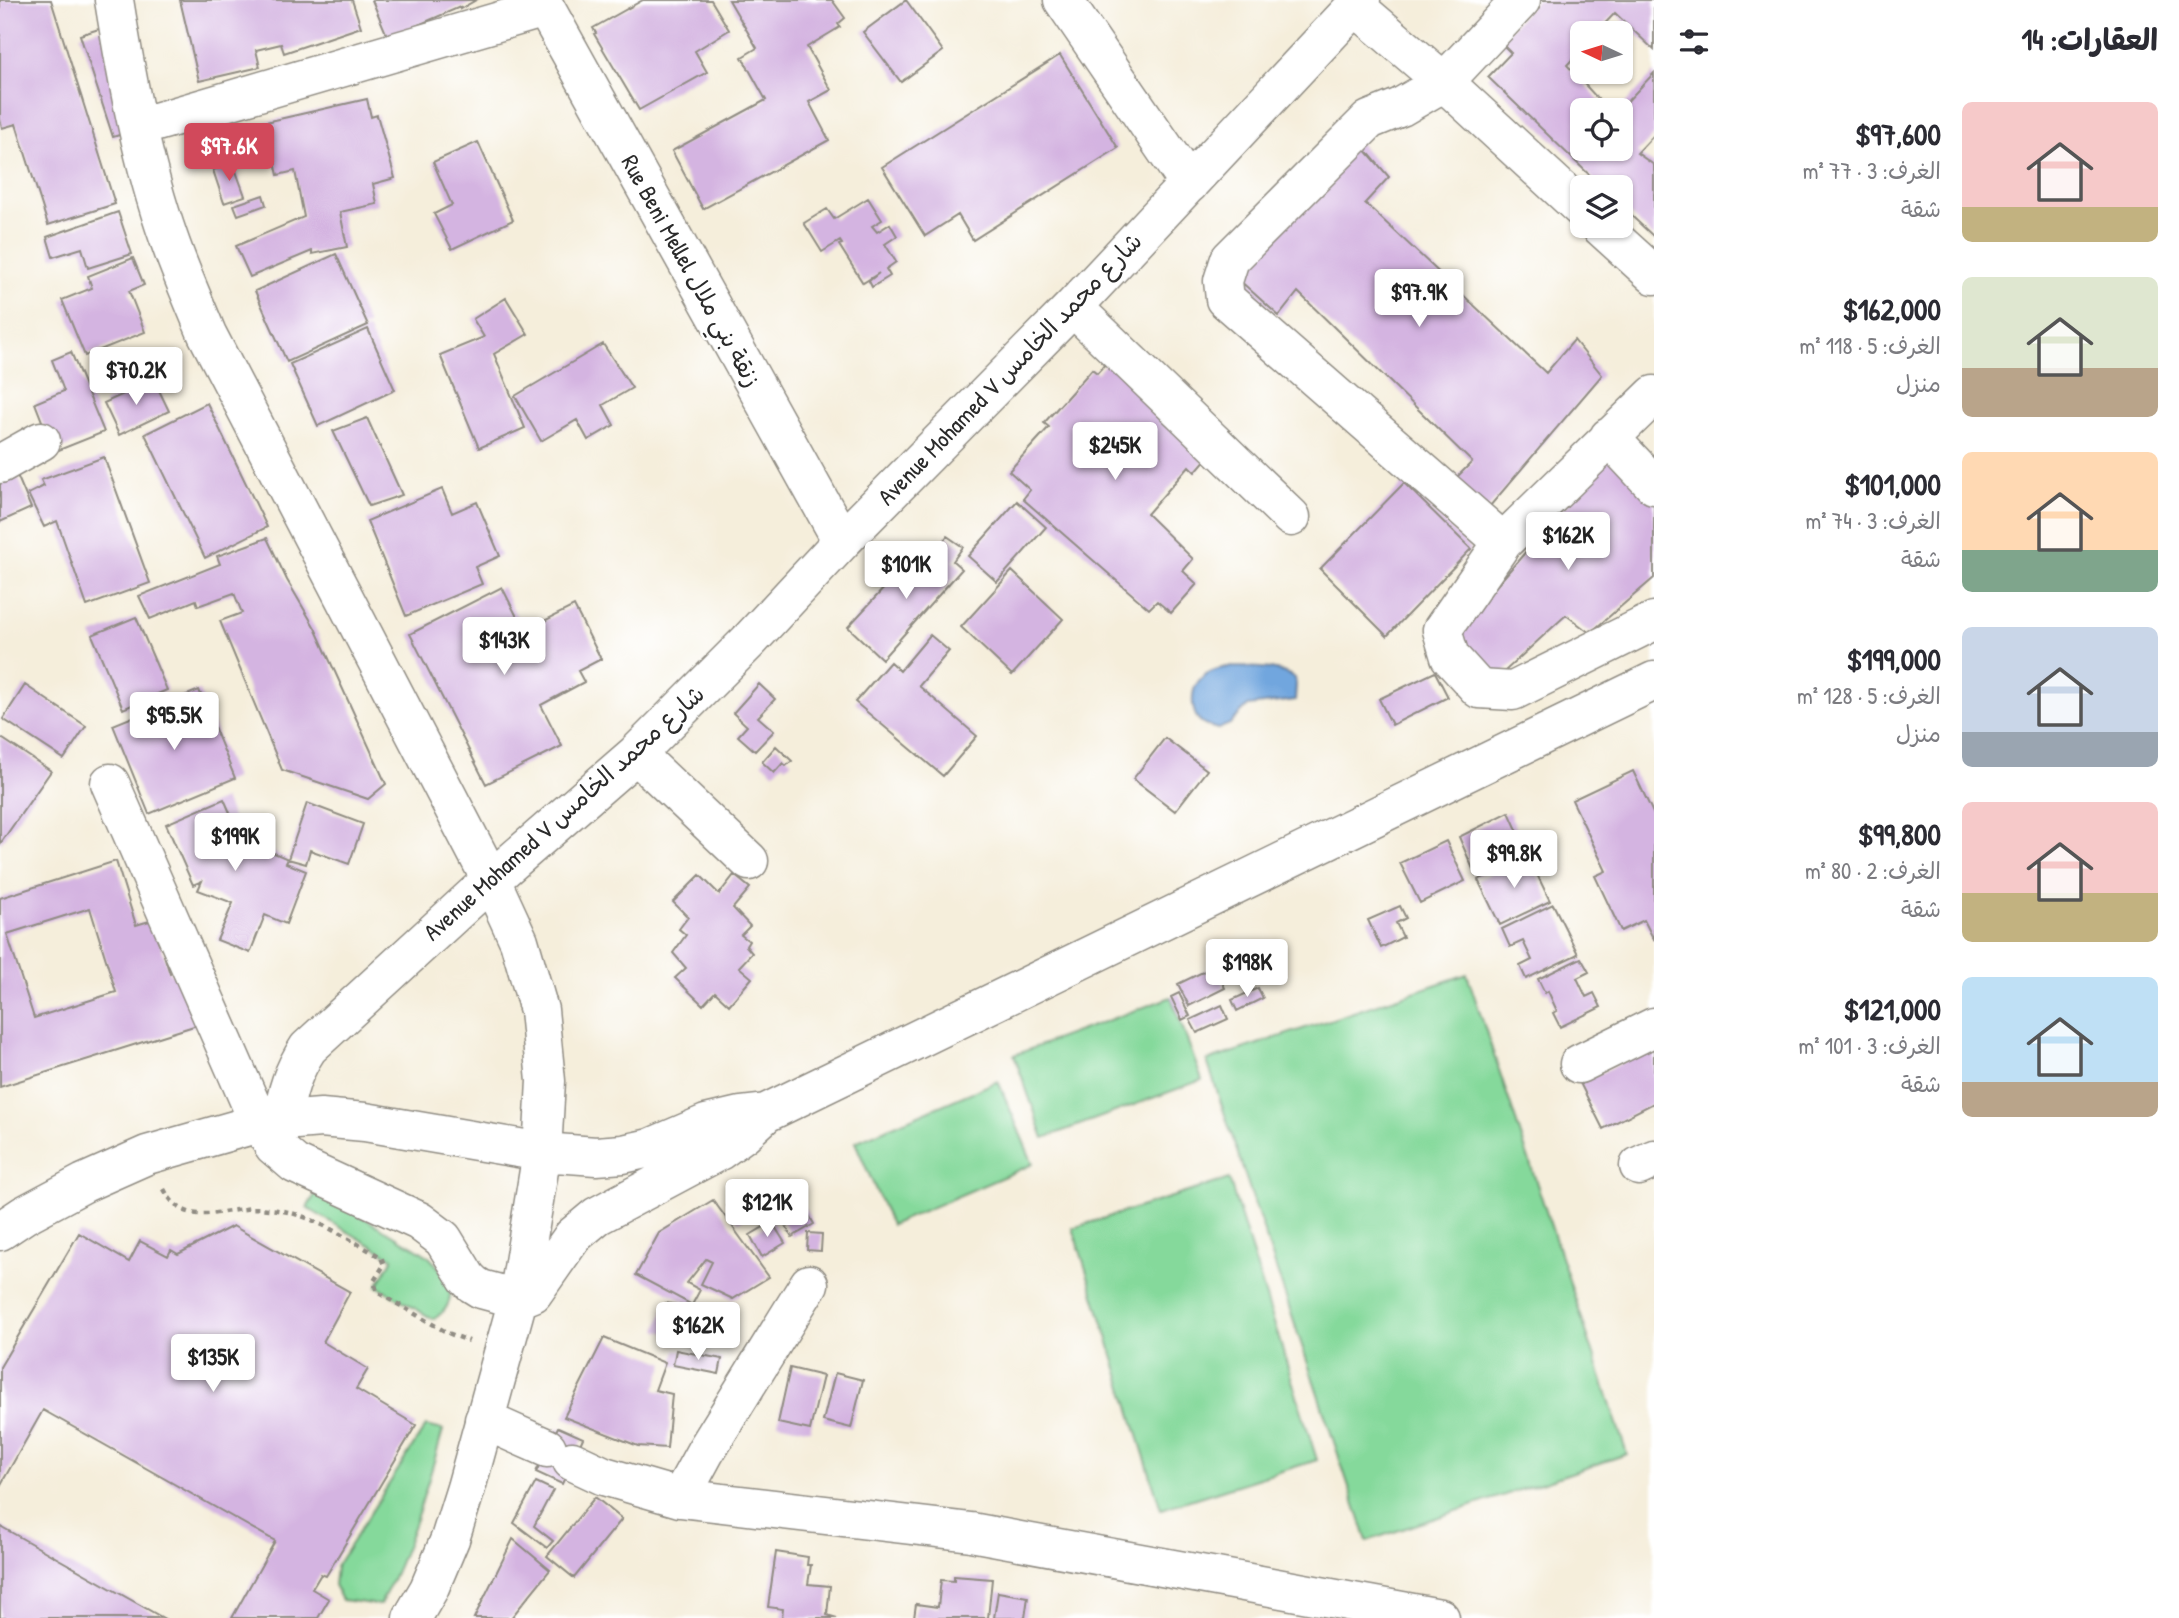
<!DOCTYPE html>
<html lang="ar">
<head>
<meta charset="utf-8">
<style>
	body { margin:0; font-family:"Patrick Hand","Playpen Sans Arabic",sans-serif; background:#f2f2f3; color:#2b2b33; direction:rtl; height:100vh; display:flex; flex-direction:column; font-size:26px; white-space:nowrap }
	* { box-sizing:border-box; margin:0 }
	p { font-size:23px; color:#7c7c81 }
	.icon { flex:none; width:38px; height:38px; fill:none; stroke:currentColor; stroke-width:2; stroke-linecap:round; stroke-linejoin:round }
	.map { position:relative; flex:1; overflow:hidden; direction:ltr }
	.panel { display:flex; flex-direction:column; background:#fff; width:525px }
	.panel>* { flex:none }
	.needle { width:46px; rotate:274deg }
	.controls { position:absolute; left:1570px; top:21px; display:grid; gap:14px }
	.controls a { display:grid; place-items:center; width:63px; height:63px; border-radius:10px; background:#fff; box-shadow:0 2px 5px #0004; font-size:35px }
	.price { position:absolute; translate:-50% -60px; padding:0 16px; border-radius:7px; background:#fff; color:#222; font-size:23px; line-height:46px; filter:drop-shadow(0 2px 4px #0008) }
	.price::after { content:''; position:absolute; left:50%; top:42px; width:21px; height:16px; margin-left:-10px; background:inherit; clip-path:polygon(0 0,100% 0,50% 100%) }
	.price.active { background:#d1495b; color:#fff }
	ul { padding:0; list-style:none }
	li { display:flex; align-items:center; gap:21px; height:175px; padding:0 21px }
	li span { display:grid; place-items:center; flex:none; width:196px; height:140px; border-radius:10px; color:#555 }
	li>.icon { margin-inline-start:auto }
	span .icon { width:84px; height:84px; fill:#fffc; stroke-width:1 }
	li b { font-size:30px }
	h2 { display:flex; justify-content:space-between; align-items:center; height:84px; padding:0 21px; font-size:30px }
	main { display:flex; flex:1; min-height:0 }
	.map>svg:first-child { display:block }
</style>
</head>
<body>
<main>
<section class="panel">
<h2>العقارات: 14<svg class="icon" aria-label="filters" viewBox="0 0 24 24"><path d="M4 7h16M4 17h16"/><circle cx="9" cy="7" r="2"/><circle cx="15" cy="17" r="2"/></svg></h2>
<ul>
<li><span style="background:linear-gradient(#f6c9c9 75%,#c2b280 0)"><svg class="icon" aria-label="home" viewBox="0 0 24 24"><path d="M3 11l9-7 9 7M6 9v11h12V9"/></svg></span><div><b>$97,600</b><p>الغرف: 3 · 77 m²</p><p>شقة</p></div></li>
<li><span style="background:linear-gradient(#dfe7d0 65%,#b9a48a 0)"><svg class="icon" aria-label="home" viewBox="0 0 24 24"><path d="M3 11l9-7 9 7M6 9v11h12V9"/></svg></span><div><b>$162,000</b><p>الغرف: 5 · 118 m²</p><p>منزل</p></div></li>
<li><span style="background:linear-gradient(#ffd9b3 70%,#7fa58c 0)"><svg class="icon" aria-label="home" viewBox="0 0 24 24"><path d="M3 11l9-7 9 7M6 9v11h12V9"/></svg></span><div><b>$101,000</b><p>الغرف: 3 · 74 m²</p><p>شقة</p></div></li>
<li><span style="background:linear-gradient(#c9d6e8 75%,#9aa5b1 0)"><svg class="icon" aria-label="home" viewBox="0 0 24 24"><path d="M3 11l9-7 9 7M6 9v11h12V9"/></svg></span><div><b>$199,000</b><p>الغرف: 5 · 128 m²</p><p>منزل</p></div></li>
<li><span style="background:linear-gradient(#f6c9c9 65%,#c2b280 0)"><svg class="icon" aria-label="home" viewBox="0 0 24 24"><path d="M3 11l9-7 9 7M6 9v11h12V9"/></svg></span><div><b>$99,800</b><p>الغرف: 2 · 80 m²</p><p>شقة</p></div></li>
<li><span style="background:linear-gradient(#bfe0f5 75%,#b9a48a 0)"><svg class="icon" aria-label="home" viewBox="0 0 24 24"><path d="M3 11l9-7 9 7M6 9v11h12V9"/></svg></span><div><b>$121,000</b><p>الغرف: 3 · 101 m²</p><p>شقة</p></div></li>
</ul>
</section>
<div class="map">
<svg width="1654" height="1618" viewBox="0 0 1654 1618">
	<rect width="100%" height="100%" fill="#fff"/>
	<filter id="ink" filterUnits="userSpaceOnUse"><feTurbulence type="fractalNoise" baseFrequency=".0143" numOctaves="2"/><feDisplacementMap in="SourceGraphic" scale="14" xChannelSelector="R" yChannelSelector="G"/><feConvolveMatrix kernelMatrix="1 2 1 2 8 2 1 2 1" color-interpolation-filters="sRGB"/></filter>
	<filter id="wash" filterUnits="userSpaceOnUse"><feTurbulence type="fractalNoise" baseFrequency=".00686" numOctaves="4" result="noise"/><feDisplacementMap in="SourceGraphic" scale="28" xChannelSelector="R" yChannelSelector="G"/><feGaussianBlur stdDeviation="1.57" result="paint"/><feColorMatrix in="noise" values="0 0 0 0 0 0 0 0 0 0 0 0 0 0 0 0 0 1.4 0 .05"/><feComposite in="paint" operator="in"/></filter>
	<g filter="url(#wash)">
		<rect width="100%" height="100%" fill="#f5eedb"/>
		<!-- green -->
		<path fill="#85d99b" stroke="#588263" stroke-width="2" d="M1467,974L1627,1454L1367,1541L1207,1061Z
			M1171,997L1202,1080L1044,1138L1014,1055Z
			M998,1081L1033,1164L891,1225L855,1142Z
			M1229,1179L1317,1460L1161,1509L1073,1228Z
			M317,1191C342,1205 367,1220 392,1234C404,1242 418,1248 429,1257C449,1276 462,1303 433,1319L377,1286L393,1258L307,1208Z
			M426,1426L443,1430C426,1491 409,1548 380,1605L342,1600L334,1585L336,1567Z"/>
		<!-- water -->
		<path fill="#71a6de" stroke="#4e6884" stroke-width="2" d="M1227,667C1250,668 1275,665 1295,678L1296,685L1295,700L1248,706L1230,724L1218,729C1211,727 1203,725 1198,719C1191,709 1191,691 1198,682C1205,672 1217,669 1227,667Z"/>
		<g id="blocks">
			<!-- building -->
			<path fill="#d4b4e1" fill-rule="evenodd" d="M0,0H51L115,204L48,225L16,124L2,128L0,119Z
				M180,0H352L361,27L284,53L281,44L256,50L260,67L199,81Z
				M372,0H476L460,9V7L388,38Z
				M643,0H711L729,30L695,51L707,72L639,110L594,34L596,33L593,28Z
				M729,0H832L845,18L838,24L840,27L807,47L831,90L809,102L829,140L703,209L672,151L766,100L742,57L757,48Z
				M906,0L943,51L901,82L863,32Z
				M1537,0H1654V50L1615,13L1596,33H1582V49L1567,65L1608,110H1582V149H1620V109L1654,73V135L1637,153L1654,165V237L1620,205V187H1602L1488,77L1511,53L1499,41Z
				M102,28L135,130L113,137L80,35Z
				M1060,55L1118,148L973,240L958,215L925,236L882,167Z
				M367,99L371,117L377,115L395,178L373,184L377,204L340,212L347,247L312,254V251L250,277L236,246L304,217L295,171L278,175L266,122Z
				M225,115L236,157L198,167L187,126Z
				M1358,141L1389,177L1365,203L1546,373L1574,340L1602,375L1484,513L1453,481L1472,462L1298,292L1279,316L1238,279Z
				M478,142L513,220L452,249L434,214L452,205L433,162Z
				M233,163L245,196L224,203L213,170Z
				M263,195L266,205L238,215L234,205Z
				M868,198L882,220L872,226L877,232L890,224L897,236L885,244L896,262L886,269L890,276L872,287L869,281L879,273L863,283L839,245L842,244L840,241L822,252L804,223L827,209L834,219Z
				M118,212L132,254L88,268L82,248L53,257L47,237Z
				M336,254L368,325L287,362L255,291Z
				M133,258L144,285L129,291L145,332L85,356L62,300L92,288L88,276Z
				M506,298L528,334L494,354L525,428L479,448L440,355L484,337L473,319Z
				M368,329L395,390L318,426L290,364Z
				M603,344L632,388L603,405L614,425L588,440L577,420L541,441L515,396Z
				M71,352L104,432L54,452L35,403L64,391L52,360Z
				M1109,360L1213,451L1195,472L1189,466L1147,514L1193,559L1183,571L1197,584L1171,613L1157,601L1149,609L1023,499L1030,490L1009,471L1049,427L1044,423L1086,376L1092,369L1097,373Z
				M154,380L169,411L119,435L104,403Z
				M207,403L267,527L205,558L145,434Z
				M367,418L402,495L369,506L333,431Z
				M1608,456L1654,500V578L1590,633L1566,615L1493,682L1449,641Z
				M104,457L150,583L87,606L57,521L44,527L28,494L44,486L41,480Z
				M14,468L31,508L0,522V475Z
				M1404,483L1471,549L1387,636L1320,569Z
				M442,489L452,513L477,502L500,556L475,567L482,584L406,616L367,521Z
				M1017,501L1046,527L997,582L968,556Z
				M947,536L963,547L953,561L962,569L882,659L848,627L900,571L913,582Z
				M267,538L287,580L315,628L386,784L368,799L282,770L220,621L242,613L234,593L198,606L196,600L150,619L139,596L220,564L217,556Z
				M1012,571L1063,619L1012,675L961,627Z
				M502,587L524,631L574,606L601,659L578,671L584,682L541,705L562,746L486,784L410,634Z
				M136,617L167,690L123,709L92,635Z
				M930,635L949,651L919,686L977,736L943,776L855,702L890,662L900,671Z
				M1435,672L1448,697L1392,725L1379,699Z
				M759,684L775,699L758,717L774,731L755,751L738,736L747,726L733,713Z
				M25,685L86,726L64,759L3,719Z
				M199,690L235,778L149,814L113,725Z
				M0,737L51,771L0,844Z
				M1165,738L1207,770L1175,811L1133,779Z
				M776,746L792,761L786,766L783,763L774,773L762,762Z
				M1633,771L1654,815V940L1644,920L1621,931L1595,876L1606,871L1572,800Z
				M224,799L245,847L254,851L256,845L288,859L286,863L306,871L286,924L265,915L250,953L217,940L233,903L198,890L202,881L193,885L166,824Z
				M307,803L363,824L349,864L310,850L306,864L288,859Z
				M1509,812L1527,852L1476,876L1459,837Z
				M1446,841L1465,881L1420,903L1400,863Z
				M1528,856L1550,901L1500,925L1478,880Z
				M116,861L136,925L153,920L170,974L180,970L197,1025L0,1087V898ZM90,908L116,992L34,1018L7,934Z
				M700,875L719,894L734,875L750,888L733,908L750,926L741,935L749,941L746,946L752,953L739,967L752,978L729,1005L715,992L703,1005L675,978L686,968L673,953L686,935L679,929L688,917L673,902Z
				M1553,904L1578,954L1526,979L1520,966L1532,960L1523,941L1510,947L1502,929Z
				M1400,906L1406,918L1396,923L1403,937L1381,948L1368,920Z
				M1581,958L1589,972L1577,978L1586,997L1594,993L1601,1007L1560,1027L1553,1013L1557,1011L1548,991L1545,993L1538,979Z
				M1215,966L1225,988L1189,1006L1178,984Z
				M1258,988L1263,998L1237,1011L1232,1000Z
				M1179,993L1190,1016L1182,1020L1171,997Z
				M1222,1005L1228,1019L1197,1033L1190,1020Z
				M1654,1047V1103L1603,1129L1580,1083Z
				M738,1198L749,1214L739,1222L727,1206Z
				M713,1200L769,1277L733,1299L701,1284L712,1262L706,1259L687,1283L700,1290L692,1305L636,1275L659,1233Z
				M800,1200L814,1224L792,1237L778,1213Z
				M772,1222L785,1243L762,1257L750,1235Z
				M233,1226L350,1292L323,1342L368,1369L356,1389L416,1425L326,1576L321,1574L312,1589L329,1599L318,1618H232L275,1541L43,1410L0,1486V1367L79,1233L129,1262L140,1241L168,1256L171,1250L178,1254Z
				M808,1233L822,1234L821,1251L807,1250Z
				M666,1303L699,1309L708,1325L700,1338L686,1340L657,1330Z
				M604,1338L665,1363L655,1390L672,1394L667,1448L638,1446L564,1417Z
				M676,1350L722,1359L719,1374L673,1365Z
				M790,1368L823,1376L810,1430L778,1423Z
				M835,1373L863,1380L851,1428L823,1421Z
				M558,1427L583,1438L562,1484L536,1472Z
				M536,1482L553,1490L534,1526L553,1541L547,1548L514,1523Z
				M595,1497L622,1519L574,1578L547,1556Z
				M0,1526L163,1618H0Z
				M513,1539L550,1570L511,1618H474Z
				M776,1552L808,1557L807,1565H811L808,1584L830,1586L827,1615L837,1618H782L783,1609L768,1607Z
				M954,1576L992,1579L988,1618H914L916,1604L938,1607L941,1580L954,1581Z
				M998,1592L1028,1597L1025,1618H994Z"/>
		</g>
	</g>
	<g filter="url(#ink)">
		<use href="#blocks" fill-opacity="0" stroke="#908c83" stroke-width="2"/>
		<g fill="none" stroke-linecap="round" stroke-linejoin="round">
			<!-- minor casing -->
			<g stroke="#908c83" stroke-width="41">
				<path id="minor" d="M114,0C127,80 142,163 169,239C180,271 194,302 207,334L491,880L519,941L539,1010L546,1081L542,1152
					M541,0L842,541
					M1063,0L1189,184
					M1355,6L1444,82L1582,209
					M139,127L545,8
					M1600,226L1654,275
					M1073,307L1291,517
					M1654,395L1503,542L1442,630L1450,657L1479,689L1513,691L1654,621
					M1609,437L1654,485
					M0,464L41,441
					M1503,542L1225,299L1223,281L1230,259L1369,120L1401,107L1444,82L1521,0
					M636,754L749,861
					M110,783L259,1123L274,1146L295,1164L419,1221L443,1239L467,1278L473,1284L481,1289L518,1299
					M1579,1064L1654,1027
					M283,1119C286,1092 293,1071 308,1048L491,880L636,754L748,642L842,541L1073,307L1361,0
					M1639,1166L1654,1159
					M484,1420L547,1448
					M572,1461L604,1476L680,1498L971,1532L1440,1618
					M680,1498L705,1452L809,1284"/>
			</g>
			<!-- major casing -->
			<g stroke="#908c83" stroke-width="41">
				<path id="major" d="M0,1231L24,1215L84,1183L147,1155L259,1123L321,1118L365,1122L542,1152L596,1156L623,1154L650,1148L706,1124L740,1116L766,1113
					M518,1299L533,1293L573,1236L597,1216L719,1151L744,1133L766,1113L1654,681
					M412,1618L429,1589L450,1539L466,1488L518,1299L542,1152"/>
			</g>
			<!-- path -->
			<path stroke="#908c83" stroke-width="4.5" stroke-dasharray="5 5" stroke-linecap="butt" d="M164,1189C183,1226 213,1212 245,1209C257,1207 271,1209 283,1211C316,1217 351,1241 381,1257L384,1265L374,1281L377,1292L448,1333L469,1341"/>
			<!-- minor -->
			<use href="#minor" stroke="#fff" stroke-width="38"/>
			<!-- major -->
			<use href="#major" stroke="#fff" stroke-width="38"/>
		</g>
	</g>
	<g text-anchor="middle" stroke-width="5" stroke-linejoin="round" paint-order="stroke">
		<!-- street labels -->
		<g font-size="24" fill="#2b2b2b" stroke="#fff">
			<text transform="translate(691 271) rotate(61)" y="8">Rue Beni Mellel زنقة بني ملال</text>
			<text transform="translate(1010 369) rotate(-46)" y="8">Avenue Mohamed V شارع محمد الخامس</text>
			<text transform="translate(564 813) rotate(-42)" y="8">Avenue Mohamed V شارع محمد الخامس</text>
		</g>
	</g>
</svg>
<div class="controls">
<a><svg class="needle" viewBox="-14 -14 28 28"><path d="M0-13l5 13h-10z" fill="#e53935"/><path d="M0 13l5-13h-10z" fill="#7c7c81"/></svg></a>
<a><svg class="icon" aria-label="locate" viewBox="0 0 24 24"><circle cx="12" cy="12" r="6"/><path d="M12 2v4M12 18v4M2 12h4M18 12h4"/></svg></a>
<a><svg class="icon" aria-label="layers" viewBox="0 0 24 24"><path d="M12 4l9 5-9 5-9-5zM3 14l9 5 9-5"/></svg></a>
</div>
<b class="price active" style="left:229px;top:183px">$97.6K</b>
<b class="price" style="left:1419px;top:329px">$97.9K</b>
<b class="price" style="left:136px;top:407px">$70.2K</b>
<b class="price" style="left:1115px;top:482px">$245K</b>
<b class="price" style="left:1568px;top:572px">$162K</b>
<b class="price" style="left:906px;top:601px">$101K</b>
<b class="price" style="left:504px;top:677px">$143K</b>
<b class="price" style="left:174px;top:752px">$95.5K</b>
<b class="price" style="left:235px;top:873px">$199K</b>
<b class="price" style="left:1514px;top:890px">$99.8K</b>
<b class="price" style="left:1247px;top:999px">$198K</b>
<b class="price" style="left:767px;top:1239px">$121K</b>
<b class="price" style="left:698px;top:1362px">$162K</b>
<b class="price" style="left:213px;top:1394px">$135K</b>
</div>
</main>
</body>
</html>
